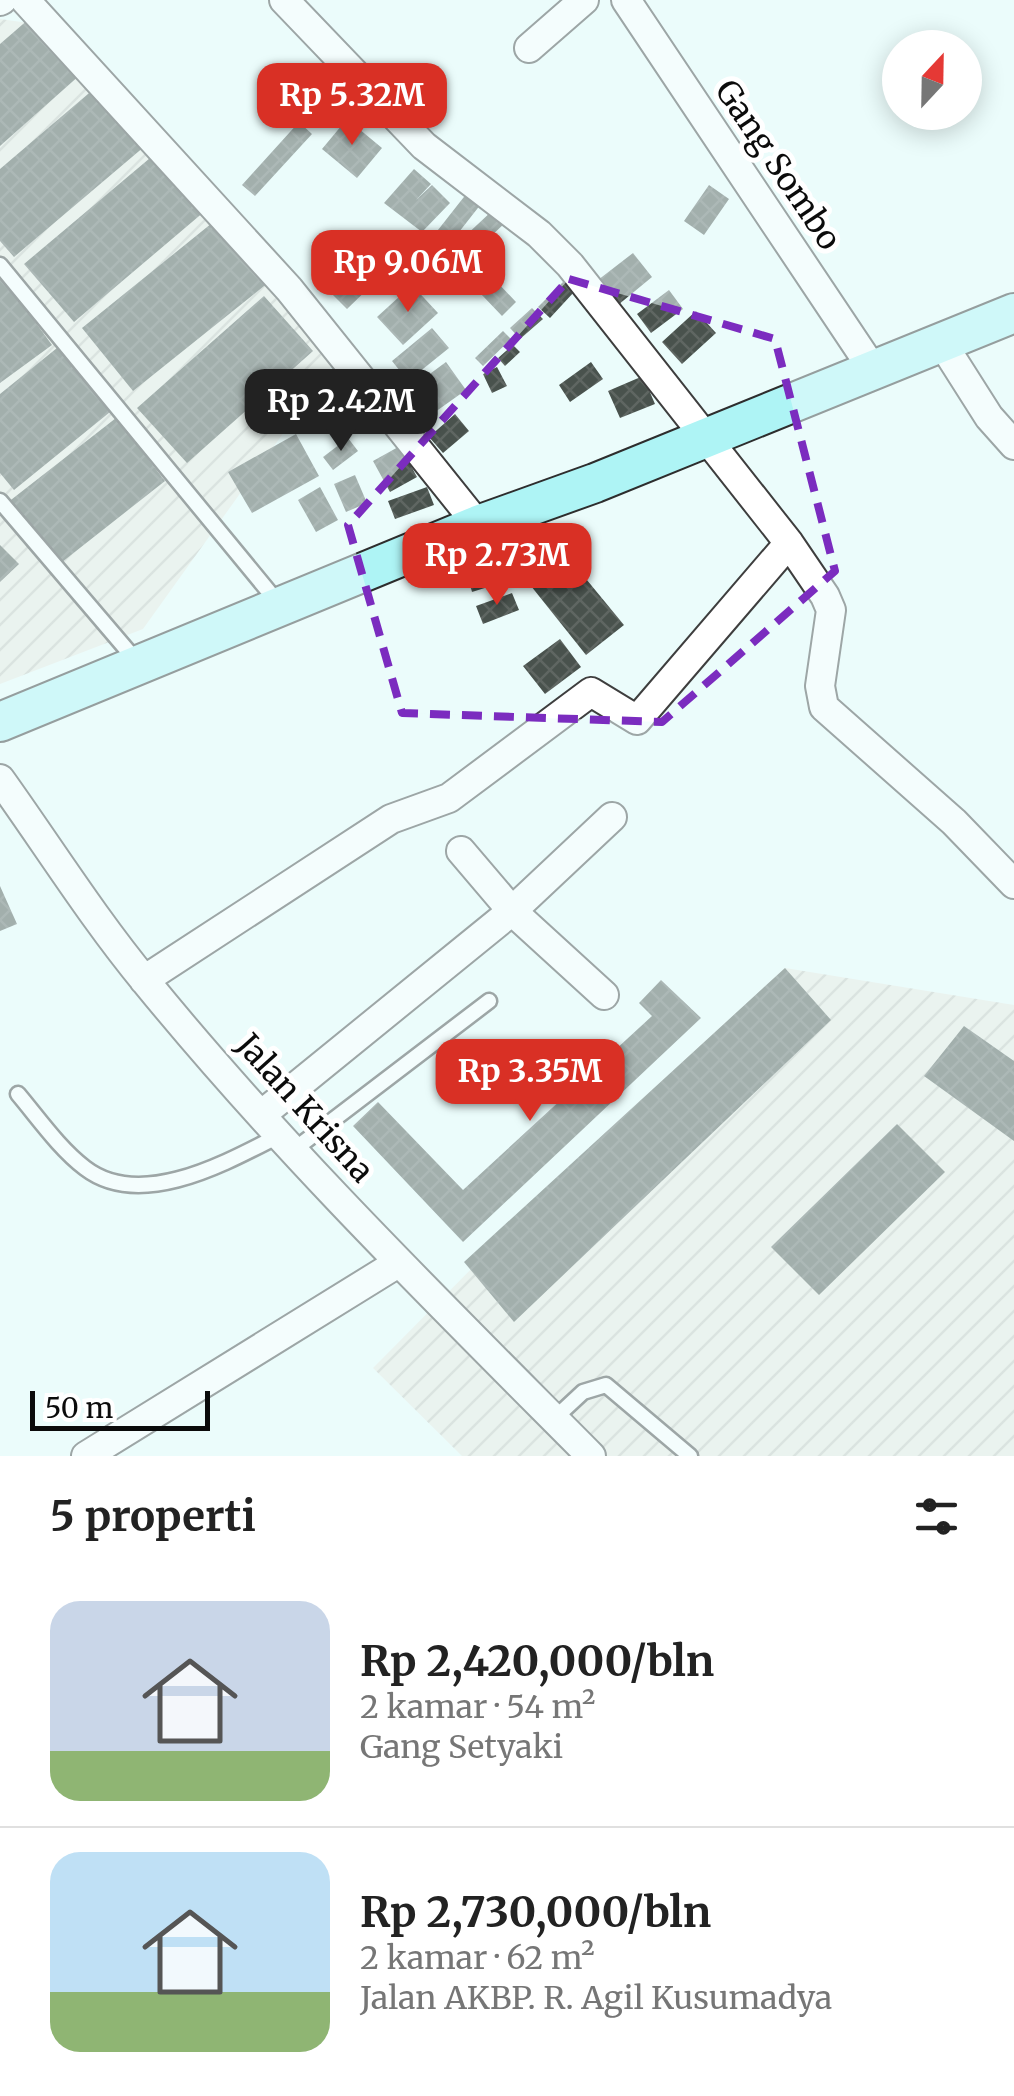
<!DOCTYPE html>
<html lang="id">
<head>
<meta charset="utf-8">
<style>
	body { margin:0; font-family:Merriweather,serif; background:#f2f2f2; color:#222; height:100vh; display:flex; flex-direction:column; font-size:38px; white-space:nowrap }
	* { box-sizing:border-box; margin:0 }
	p { font-size:32px; color:#767676 }
	.icon { flex:none; width:55px; height:55px; fill:none; stroke:currentColor; stroke-width:2; stroke-linecap:round; stroke-linejoin:round }
	.map { position:relative; height:1456px; overflow:hidden }
	.side { display:flex; flex-direction:column; background:#fff; flex:1 }
	.side>* { flex:none }
	.needle { width:65px; rotate:22deg }
	.fabs { position:absolute; left:882px; top:30px; display:grid; gap:20px }
	.fabs a { display:grid; place-items:center; width:100px; height:100px; border-radius:50%; background:#fff; box-shadow:0 5px 25px #0003; font-size:50px }
	.scale { position:absolute; left:30px; bottom:25px; width:180px; box-sizing:border-box; padding-left:10px; border:5px solid #0b0b0b; border-top:0; font-size:28px; line-height:35px; white-space:nowrap; color:#0b0b0b; -webkit-text-stroke:8px #fff; paint-order:stroke }
	.price { position:absolute; translate:-50% -85px; padding:0 22px; border-radius:20px; background:#d93025; color:#fff; font-size:32px; line-height:65px; filter:drop-shadow(0 2px 5px #0008) }
	.price::after { content:''; position:absolute; left:50%; top:60px; width:30px; height:22px; margin-left:-15px; background:inherit; clip-path:polygon(0 0,100% 0,50% 100%) }
	.price.on { background:#222; color:#fff }
	ul { padding:0; list-style:none }
	li { display:flex; align-items:center; gap:30px; height:250px; padding:0 50px }
	li+li { border-top:2px solid #e0e0e0 }
	li span { display:grid; place-items:center; flex:none; width:280px; height:200px; border-radius:30px; color:#555 }
	li>.icon { margin-inline-start:auto }
	span .icon { width:120px; height:120px; fill:#fffc; stroke-width:1 }
	li b { font-size:42px }
	h2 { display:flex; justify-content:space-between; align-items:center; height:120px; padding:0 50px; font-size:42px }
	.map>svg:first-child { display:block }
</style>
</head>
<body>
<div class="map">
<svg width="1014" height="1456" viewBox="0 0 1014 1456">
	<defs>
		<pattern id="industrial-furrows" width="10" height="10" patternUnits="userSpaceOnUse" patternTransform="scale(2.5)"><rect width="10" height="10" fill="#e9e9e0"/><path d="M-1 1l2-2M0 10L10 0M9 11l2-2" fill="none" stroke="#c6c6bf"/></pattern>
		<pattern id="building-cross-hatch" width="8" height="8" patternUnits="userSpaceOnUse" patternTransform="scale(2.5)"><rect width="8" height="8" fill="#49524d"/><path d="M0 0l8 8M0 8l8-8" fill="none" stroke="#5f6662"/></pattern>
	</defs>
	<rect width="100%" height="100%" fill="#ebfcfb"/>
	<!-- industrial -->
	<path fill="url(#industrial-furrows)" d="M0,19L71,29L335,361L143,629L0,684Z
		M785,968L1014,1005V1456H462L373,1368L616,1123Z"/>
	<!-- building -->
	<path fill="url(#building-cross-hatch)" d="M30,18L81,74L0,146V44Z
		M95,88L145,146L14,257L0,241V169Z
		M347,119L382,148L357,178L322,149Z
		M299,122L312,134L255,196L242,185Z
		M156,153L205,211L74,322L24,264Z
		M414,169L431,184L416,200L432,185L450,203L422,232L384,203Z
		M709,185L729,199L704,235L684,221Z
		M467,193L481,204L441,255L427,244Z
		M493,210L505,223L475,251L463,238Z
		M217,219L269,282L133,391L82,328Z
		M380,234L403,259L391,270L368,244Z
		M341,242L352,251L331,279L319,270Z
		M633,253L652,277L618,305L598,280Z
		M485,255L498,269L470,294L458,280Z
		M357,262L376,281L347,309L328,290Z
		M0,274L52,345L0,383Z
		M496,281L516,302L502,316L481,294Z
		M563,282L574,292L550,318L538,307Z
		M412,285L438,313L403,345L377,317Z
		M669,290L683,309L651,333L637,314Z
		M264,296L313,351L187,463L137,408Z
		M532,308L543,319L520,339L510,328Z
		M696,311L716,333L682,364L662,342Z
		M432,328L449,348L408,381L392,361Z
		M503,331L511,339L483,366L475,358Z
		M513,345L520,352L505,366L498,358Z
		M57,348L110,412L14,490L0,473V394Z
		M446,362L466,390L428,417L408,390Z
		M591,362L603,379L570,402L559,385Z
		M497,367L507,386L492,393L483,374Z
		M643,376L655,404L620,418L608,391Z
		M343,390L362,412L334,434L316,411Z
		M455,414L469,431L443,453L429,437Z
		M116,418L165,481L57,566L7,503Z
		M296,434L319,476L252,513L228,472Z
		M348,438L358,451L333,470L323,457Z
		M400,446L417,477L390,492L373,461Z
		M355,475L367,503L346,512L334,484Z
		M320,487L338,520L316,532L298,500Z
		M427,487L434,505L395,519L388,501Z
		M0,545L19,564L0,582Z
		M568,557L624,625L586,655L531,586Z
		M507,562L513,579L472,592L467,575Z
		M512,593L519,610L483,624L476,606Z
		M560,639L581,667L545,694L523,666Z
		M0,886L17,924L0,931Z
		M785,968L831,1020L514,1322L464,1262Z
		M661,980L701,1018L463,1242L353,1126L378,1102L463,1190L652,1016L639,1003Z
		M964,1026L1014,1061V1141L924,1076Z
		M897,1124L945,1172L819,1295L771,1247Z"/>
	<g fill="none" stroke-linecap="round" stroke-linejoin="round">
		<!-- service casing -->
		<g stroke="#3e3e3e" stroke-width="19">
			<path id="service" d="M0,265L279,604
				M0,501L139,664
				M18,1094C39,1119 59,1148 85,1168C141,1211 227,1162 280,1135
				M295,1149L489,1001
				M554,1419L583,1392L606,1385L690,1456"/>
		</g>
		<!-- minor casing -->
		<g stroke="#3e3e3e" stroke-width="32">
			<path id="minor" d="M25,0L289,289L478,525
				M284,0L424,146L539,234L570,265L789,543L825,596L831,610L820,686L824,707L954,822L1014,884
				M626,0L872,368
				M0,1L2,0
				M529,48L584,0
				M942,343L989,417L1014,445
				M0,779C48,846 93,918 146,982C283,1150 438,1302 591,1456
				M461,851L512,911L604,995
				M144,980L391,819L449,798L591,692L637,720L789,543
				M261,1115L512,911L612,817
				M86,1456L398,1263"/>
		</g>
		<!-- secondary casing -->
		<g stroke="#2d2d2d" stroke-width="42">
			<path id="secondary" d="M0,722L478,525L595,483L1014,313"/>
		</g>
		<!-- service -->
		<use href="#service" stroke="#fff" stroke-width="14"/>
		<!-- minor -->
		<use href="#minor" stroke="#fff" stroke-width="28"/>
		<!-- secondary -->
		<use href="#secondary" stroke="#aef4f5" stroke-width="38"/>
	</g>
	<!-- marked area -->
	<path d="M0 0H1014V1456H0ZM569,279L775,339L835,571L662,722L402,713L348,525Z" fill="#ebfcfb" fill-opacity=".55" fill-rule="evenodd"/>
	<path fill="none" stroke="#7b2cbf" stroke-width="8" stroke-dasharray="20 12" stroke-linejoin="round" d="M569,279L775,339L835,571L662,722L402,713L348,525Z"/>
	<g text-anchor="middle" stroke-width="10" stroke-linejoin="round" paint-order="stroke">
		<!-- street labels -->
		<g font-size="32" fill="#0b0b0b" stroke="#fff">
			<text transform="translate(778 165) rotate(56)" y="11">Gang Sombo</text>
			<text transform="translate(305 1108) rotate(48)" y="11">Jalan Krisna</text>
		</g>
	</g>
</svg>
<div class="fabs">
<a><svg class="needle" viewBox="-14 -14 28 28"><path d="M0-13l5 13h-10z" fill="#e53935"/><path d="M0 13l5-13h-10z" fill="#767676"/></svg></a>
</div>
<div class="scale">50 m</div>
<b class="price" style="left:352px;top:148px">Rp 5.32M</b>
<b class="price" style="left:408px;top:315px">Rp 9.06M</b>
<b class="price on" style="left:341px;top:454px">Rp 2.42M</b>
<b class="price" style="left:497px;top:608px">Rp 2.73M</b>
<b class="price" style="left:530px;top:1124px">Rp 3.35M</b>
</div>
<section class="side">
<h2>5 properti<svg class="icon" aria-label="filters" viewBox="0 0 24 24"><path d="M4 7h16M4 17h16"/><circle cx="9" cy="7" r="2"/><circle cx="15" cy="17" r="2"/></svg></h2>
<ul>
<li><span style="background:linear-gradient(#c9d6e8 75%,#8fb573 0)"><svg class="icon" aria-label="home" viewBox="0 0 24 24"><path d="M3 11l9-7 9 7M6 9v11h12V9"/></svg></span><div><b>Rp 2,420,000/bln</b><p>2 kamar · 54 m²</p><p>Gang Setyaki</p></div></li>
<li><span style="background:linear-gradient(#bfe0f5 70%,#8fb573 0)"><svg class="icon" aria-label="home" viewBox="0 0 24 24"><path d="M3 11l9-7 9 7M6 9v11h12V9"/></svg></span><div><b>Rp 2,730,000/bln</b><p>2 kamar · 62 m²</p><p>Jalan AKBP. R. Agil Kusumadya</p></div></li>
</ul>
</section>
</body>
</html>
